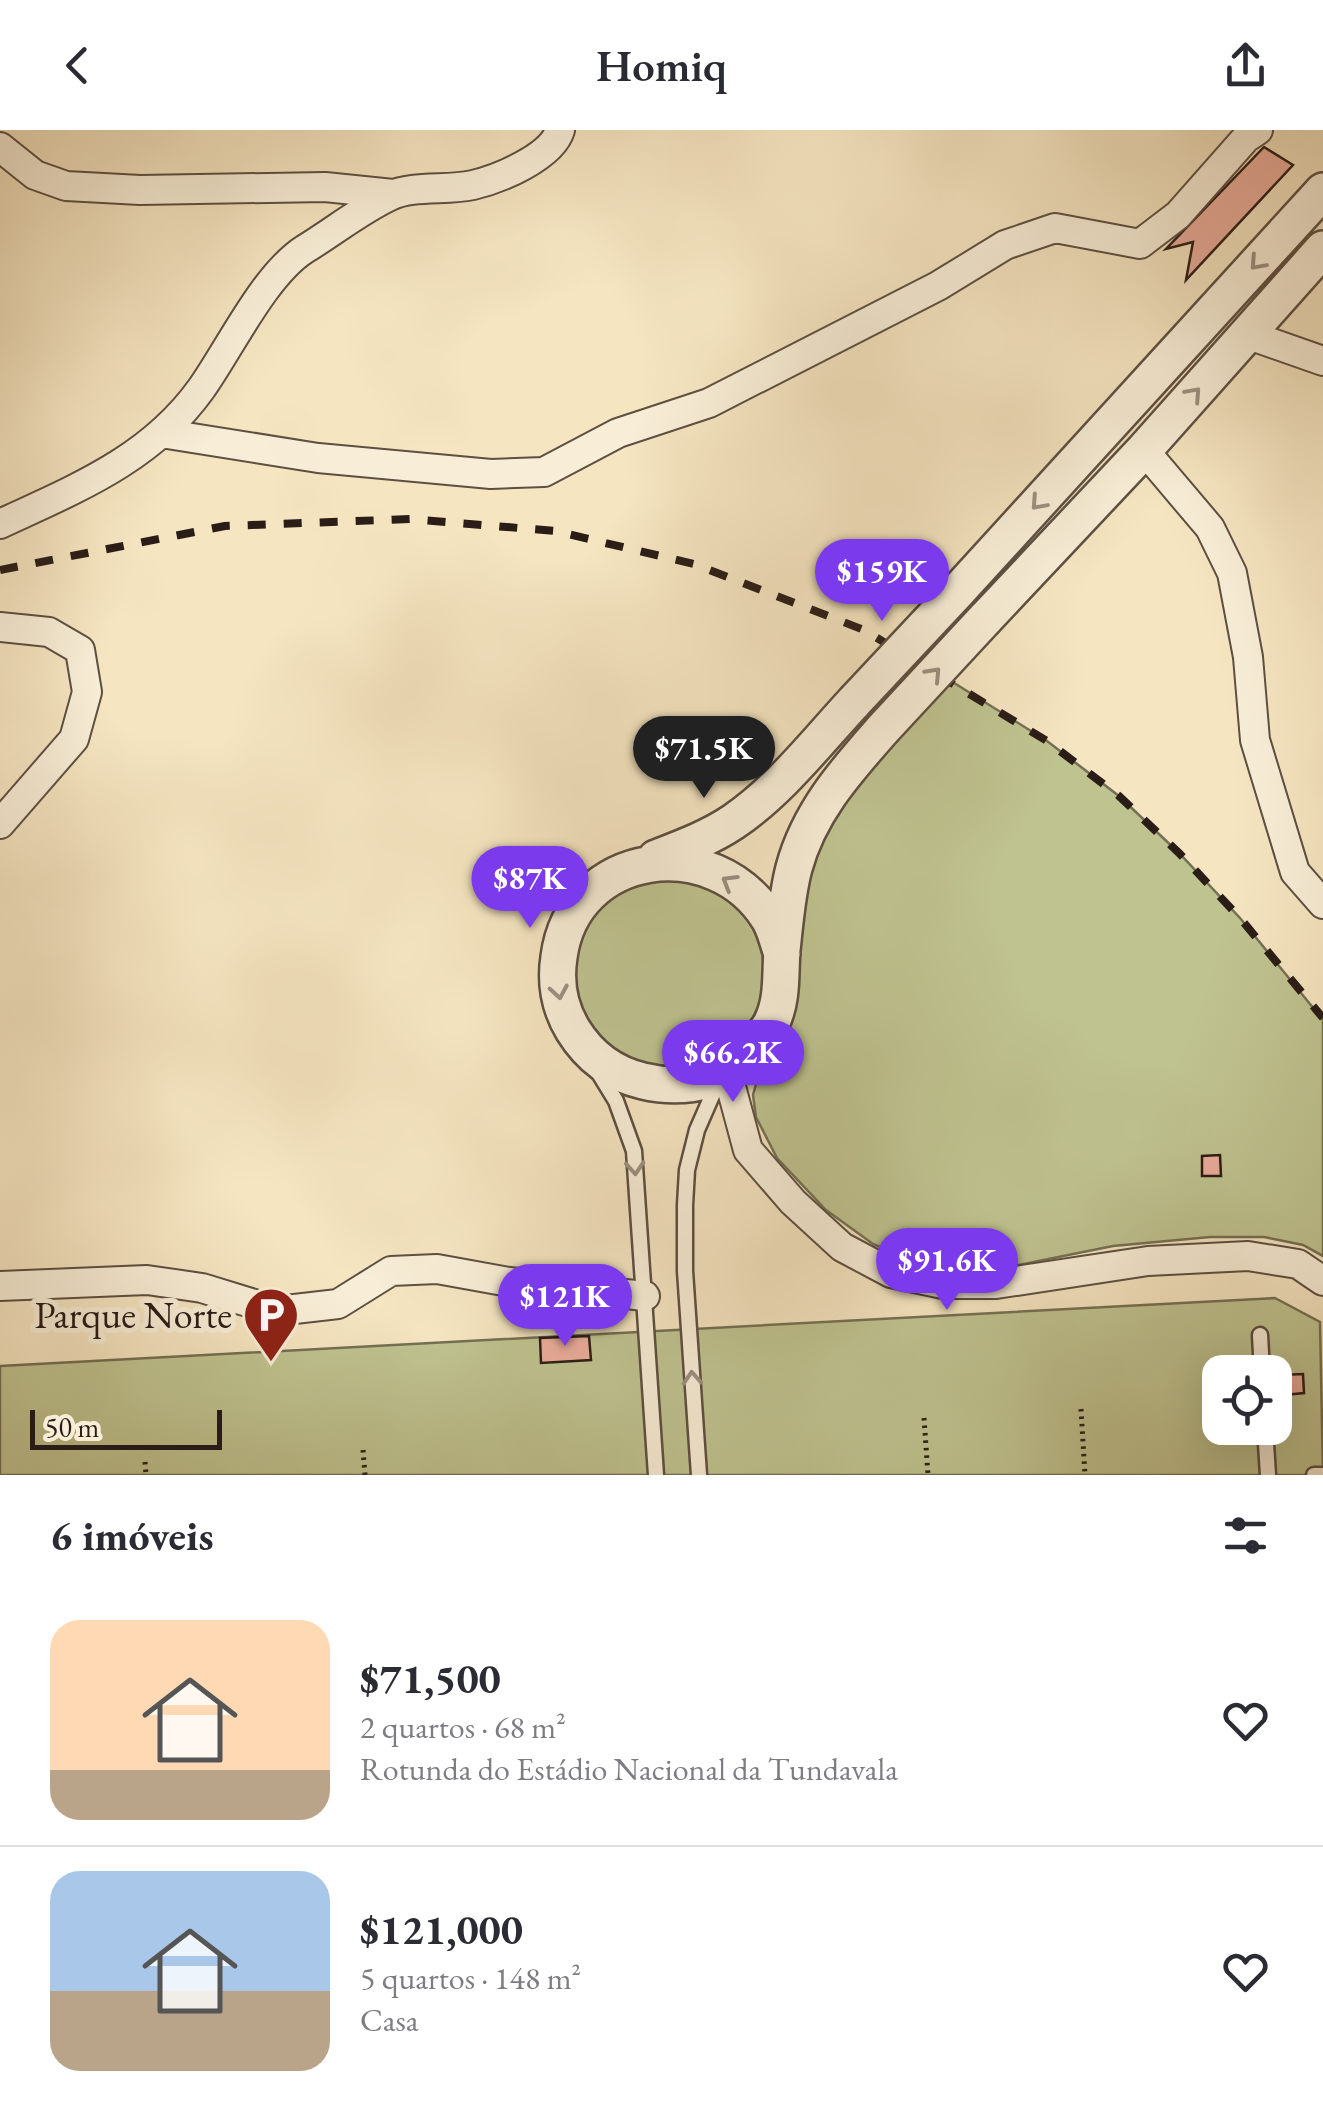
<!DOCTYPE html>
<html lang="pt">
<head>
<meta charset="utf-8">
<style>
	body { margin:0; font-family:"EB Garamond",serif; background:#f7f7f7; color:#2b2b33; height:100vh; display:flex; flex-direction:column; font-size:38px; white-space:nowrap }
	* { box-sizing:border-box; margin:0 }
	p { font-size:32px; color:#7c7c81 }
	.icon { flex:none; width:55px; height:55px; fill:none; stroke:currentColor; stroke-width:2; stroke-linecap:round; stroke-linejoin:round }
	.map { position:relative; height:1345px; overflow:hidden }
	.drawer { display:flex; flex-direction:column; background:#fff; flex:1 }
	.drawer>* { flex:none }
	.buttons { position:absolute; left:1202px; top:1225px; display:grid; gap:20px }
	.buttons a { display:grid; place-items:center; width:90px; height:90px; border-radius:20px; background:#fff; box-shadow:0 10px 40px #0002; font-size:50px }
	.scale { position:absolute; left:30px; bottom:25px; width:192px; box-sizing:border-box; padding-left:10px; border:5px solid #2a1d17; border-top:0; font-size:28px; line-height:35px; white-space:nowrap; color:#2a1d17; -webkit-text-stroke:8px #f8eed7; paint-order:stroke }
	.price { position:absolute; translate:-50% -85px; padding:0 22px; border-radius:35px; background:#7c3aed; color:#fff; font-size:32px; line-height:65px; filter:drop-shadow(0 2px 5px #0008) }
	.price::after { content:''; position:absolute; left:50%; top:60px; width:30px; height:22px; margin-left:-15px; background:inherit; clip-path:polygon(0 0,100% 0,50% 100%) }
	.price.on { background:#222; color:#fff }
	ul { padding:0; list-style:none }
	li { display:flex; align-items:center; gap:30px; height:250px; padding:0 50px }
	li+li { border-top:2px solid #e1e1e2 }
	li span { display:grid; place-items:center; flex:none; width:280px; height:200px; border-radius:30px; color:#555 }
	li>.icon { margin-inline-start:auto }
	span .icon { width:120px; height:120px; fill:#fffc; stroke-width:1 }
	li b { font-size:42px }
	h2 { display:flex; justify-content:space-between; align-items:center; height:120px; padding:0 50px; font-size:42px }
	header { display:flex; justify-content:space-between; align-items:center; height:130px; padding:0 50px; background:#fff; font-size:45px; font-weight:600 }
	.map>svg:first-child { display:block }
</style>
</head>
<body>
<header><svg class="icon" aria-label="back" viewBox="0 0 24 24"><path d="M15 5l-7 7 7 7"/></svg>Homiq<svg class="icon" aria-label="share" viewBox="0 0 24 24"><path d="M12 15V3M7 8l5-5 5 5M5 13v7h14v-7"/></svg></header>
<div class="map">
<svg width="1323" height="1345" viewBox="0 0 1323 1345">
	<rect width="100%" height="100%" fill="#f5e5c1"/>
	<filter id="stains"><feTurbulence type="fractalNoise" baseFrequency=".002" numOctaves="4"/><feColorMatrix values="0 0 0 0 .2 0 0 0 0 .09 0 0 0 0 .02 0 0 0 .5 -.17"/></filter>
	<radialGradient id="worn" r=".72"><stop offset=".6" stop-color="#630" stop-opacity="0"/><stop offset="1" stop-color="#630" stop-opacity=".3"/></radialGradient>
	<!-- green -->
	<path fill="#bfc390" stroke="#747054" stroke-width="2.5" fill-rule="evenodd" d="M951,551L1047,611L1119,666L1180,724L1240,788L1323,890V1126L1303,1115L1264,1107H1210L1113,1116L988,1141L927,1137L873,1114L826,1080L777,1028L756,987L753,965L762,932L788,896L799,856L798,815L814,718L851,657Z
		M574 843a95 95 0 1 1 190 0a95 95 0 1 1-190 0Z
		M1275,1168L1320,1192L1323,1345H0V1236ZM1220,1242H1275V1298H1220Z"/>
	<!-- building -->
	<path fill="#ebad9c" stroke="#2a1d17" stroke-width="2.5" d="M1264,17L1293,35L1186,150L1193,112L1166,119Z
		M1220,1025L1221,1046H1202V1026Z
		M589,1206L591,1230L541,1233L540,1208Z
		M1303,1244L1304,1263L1284,1265L1282,1245Z"/>
	<g fill="none" stroke-linecap="round" stroke-linejoin="round">
		<!-- service casing -->
		<g stroke="#5d4f42" stroke-width="19">
			<path id="service" d="M597,940L616,971L634,1021L656,1345
				M1260,1205L1262,1242
				M1265,1298L1268,1345
				M699,1345L685,1141V1075L687,1040L697,1000L718,952
				M1314,1345H1323"/>
		</g>
		<!-- minor casing -->
		<g stroke="#5d4f42" stroke-width="32">
			<path id="minor" d="M0,17L35,45L66,56L140,60L325,57L393,64
				M1246,204L1323,231
				M161,303L318,328L491,344L544,342L618,303L709,273L938,156L1005,115L1055,98L1140,114L1178,85L1246,8L1258,0
				M1144,320L1210,398L1232,443L1248,527L1255,610L1295,742L1323,774
				M0,394C75,359 150,330 201,259C229,220 264,145 305,119C333,102 360,80 390,66C413,55 447,61 473,55C499,49 552,27 560,0
				M0,497L49,502L80,520L87,562L74,609L0,694
				M727,942L748,1020L793,1072L842,1117L891,1143L943,1154H996L1148,1131L1248,1126L1298,1134L1323,1151
				M0,1156L147,1150L202,1158L277,1181L338,1174L391,1141L437,1139L509,1152L645,1166"/>
		</g>
		<!-- tertiary casing -->
		<g stroke="#5d4f42" stroke-width="40">
			<path id="tertiary" d="M958,461L1323,61
				M985,489L1144,320L1323,119
				M656,728C682,718 709,708 733,692C779,661 816,613 854,572
				M782,824C778,813 775,799 769,789C714,700 573,720 559,827C555,853 559,877 573,900C589,926 613,944 643,951C672,958 714,957 735,933C746,921 763,908 771,894C783,870 780,846 782,820C785,793 787,764 794,738C809,682 846,641 883,599"/>
		</g>
		<!-- path -->
		<path stroke="#2a1d17" stroke-width="5" stroke-dasharray="2.5 5" stroke-linecap="butt" d="M1081,1279L1085,1345
			M924,1288L928,1345
			M363,1320L365,1345
			M145,1332L146,1345"/>
		<!-- service -->
		<use href="#service" stroke="#f8eed7" stroke-width="14"/>
		<!-- minor -->
		<use href="#minor" stroke="#f8eed7" stroke-width="28"/>
		<!-- tertiary -->
		<use href="#tertiary" stroke="#f8eed7" stroke-width="35"/>
		<!-- rail -->
		<path stroke="#2a1d17" stroke-width="8" stroke-dasharray="18 18" stroke-linecap="butt" d="M0,440L225,396L410,389L555,401L694,434L864,500L1047,611L1119,666L1180,724L1240,788L1323,888"/>
		<!-- tertiary-bridge casing -->
		<g stroke="#5d4f42" stroke-width="40" stroke-linecap="butt">
			<path id="tertiary-bridge" d="M854,572L958,461
				M883,599L985,489"/>
		</g>
		<!-- tertiary-bridge -->
		<use href="#tertiary-bridge" stroke="#f8eed7" stroke-width="35"/>
	</g>
	<!-- one-way arrows -->
	<defs><path id="oneway-chevron" d="M-2-3.5L2.5 0L-2 3.5" fill="none" stroke-width="1.6" stroke-linecap="round" stroke-linejoin="round" transform="scale(2.5)"/></defs>
	<g stroke="#9b9081">
		<use href="#oneway-chevron" transform="translate(1257 133) rotate(132)"/>
		<use href="#oneway-chevron" transform="translate(1194 264) rotate(-48)"/>
		<use href="#oneway-chevron" transform="translate(1038 373) rotate(132)"/>
		<use href="#oneway-chevron" transform="translate(934 544) rotate(-47)"/>
		<use href="#oneway-chevron" transform="translate(729 752) rotate(-149)"/>
		<use href="#oneway-chevron" transform="translate(559 862) rotate(80)"/>
		<use href="#oneway-chevron" transform="translate(635 1038) rotate(86)"/>
		<use href="#oneway-chevron" transform="translate(692 1248) rotate(-94)"/>
	</g>
	<!-- icons -->
	<defs>
		<g id="parking-pin" transform="scale(2.875)"><path d="M0 17L-7.5 6A9.5 9.5 0 1 1 7.5 6Z" fill="#8f2418" stroke="#f8eed7"/><path d="M-3.5-5.5H1a3.5 3.5 0 0 1 0 7H-1V5.5H-3.5ZM-1-3.4V-.6H.8a1.4 1.4 0 0 0 0-2.8Z" fill="#fff"/></g>
	</defs>
	<g fill-rule="evenodd">
		<use href="#parking-pin" x="271" y="1185"/>
	</g>
	<g text-anchor="middle" stroke-width="10" stroke-linejoin="round" paint-order="stroke">
		<!-- poi labels -->
		<g font-size="38" fill="#2a1d17" stroke="#f8eed7" text-anchor="end">
			<text x="232" y="1198">Parque Norte</text>
		</g>
	</g>
	<rect width="100%" height="100%" filter="url(#stains)"/>
	<rect width="100%" height="100%" fill="url(#worn)"/>
</svg>
<div class="buttons">
<a><svg class="icon" aria-label="locate" viewBox="0 0 24 24"><circle cx="12" cy="12" r="6"/><path d="M12 2v4M12 18v4M2 12h4M18 12h4"/></svg></a>
</div>
<div class="scale">50 m</div>
<b class="price" style="left:882px;top:494px">$159K</b>
<b class="price on" style="left:704px;top:671px">$71.5K</b>
<b class="price" style="left:530px;top:801px">$87K</b>
<b class="price" style="left:733px;top:975px">$66.2K</b>
<b class="price" style="left:947px;top:1183px">$91.6K</b>
<b class="price" style="left:565px;top:1219px">$121K</b>
</div>
<section class="drawer">
<h2>6 imóveis<svg class="icon" aria-label="filters" viewBox="0 0 24 24"><path d="M4 7h16M4 17h16"/><circle cx="9" cy="7" r="2"/><circle cx="15" cy="17" r="2"/></svg></h2>
<ul>
<li><span style="background:linear-gradient(#ffd9b3 75%,#b9a48a 0)"><svg class="icon" aria-label="home" viewBox="0 0 24 24"><path d="M3 11l9-7 9 7M6 9v11h12V9"/></svg></span><div><b>$71,500</b><p>2 quartos · 68 m²</p><p>Rotunda do Estádio Nacional da Tundavala</p></div><svg class="icon" aria-label="heart" viewBox="0 0 24 24"><path d="M12 20l-8-8c-3-5 5-10 8-4 3-6 11-1 8 4z"/></svg></li>
<li><span style="background:linear-gradient(#a9c7e8 60%,#b9a48a 0)"><svg class="icon" aria-label="home" viewBox="0 0 24 24"><path d="M3 11l9-7 9 7M6 9v11h12V9"/></svg></span><div><b>$121,000</b><p>5 quartos · 148 m²</p><p>Casa</p></div><svg class="icon" aria-label="heart" viewBox="0 0 24 24"><path d="M12 20l-8-8c-3-5 5-10 8-4 3-6 11-1 8 4z"/></svg></li>
</ul>
</section>
</body>
</html>
